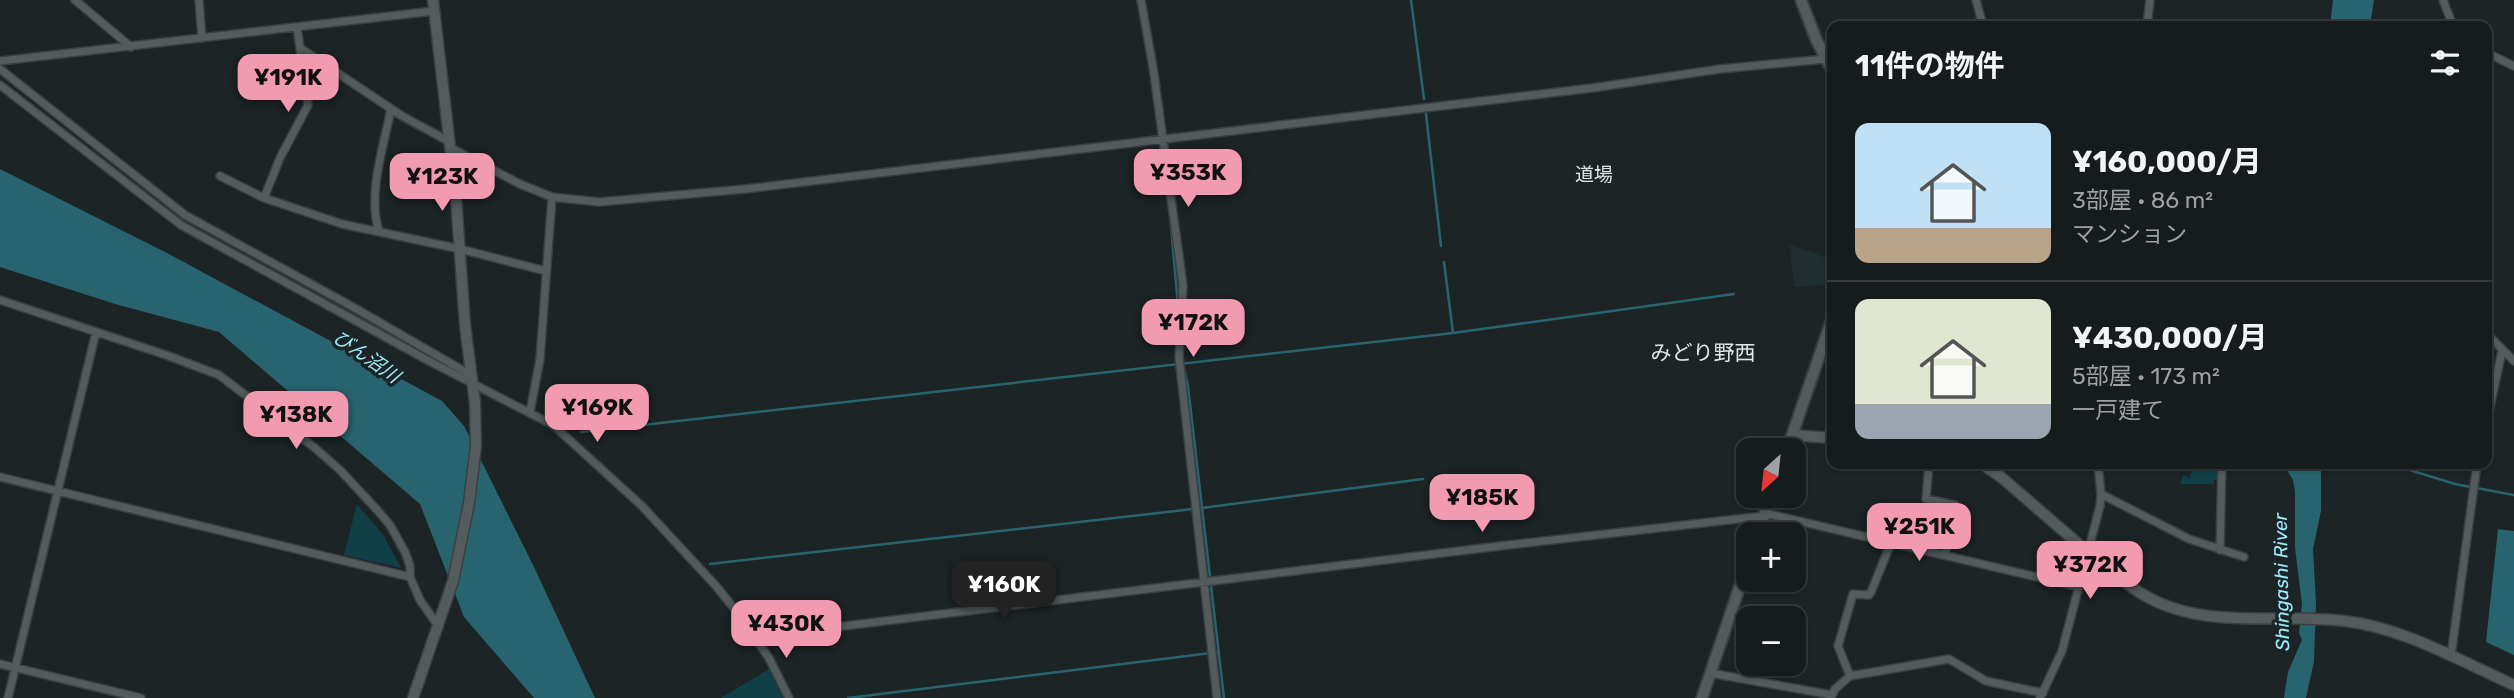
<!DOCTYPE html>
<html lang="ja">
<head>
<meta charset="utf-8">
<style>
	body { margin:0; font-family:Rubik,"Noto Sans JP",sans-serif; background:#232829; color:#f1f3f6; height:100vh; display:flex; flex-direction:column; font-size:26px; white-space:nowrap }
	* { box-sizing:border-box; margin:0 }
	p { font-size:23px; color:#9ea1a3 }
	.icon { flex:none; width:38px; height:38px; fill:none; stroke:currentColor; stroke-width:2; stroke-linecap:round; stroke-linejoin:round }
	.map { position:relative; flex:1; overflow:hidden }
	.side { position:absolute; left:1827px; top:21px; width:665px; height:448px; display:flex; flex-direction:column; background:#161b1c; border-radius:14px; box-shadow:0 2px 5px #0004,0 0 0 2px #35393b }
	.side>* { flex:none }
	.needle { width:46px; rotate:207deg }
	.fabs { position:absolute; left:1736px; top:438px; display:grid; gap:14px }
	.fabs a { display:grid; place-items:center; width:70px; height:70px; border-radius:14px; background:#161b1c; box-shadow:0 2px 5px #0004,0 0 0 2px #35393b; font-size:35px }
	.price { position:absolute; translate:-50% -60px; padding:0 16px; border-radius:14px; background:#f19ab0; color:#111; font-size:23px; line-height:46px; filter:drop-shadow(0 2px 4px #0008) }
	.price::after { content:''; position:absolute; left:50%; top:42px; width:21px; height:16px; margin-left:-10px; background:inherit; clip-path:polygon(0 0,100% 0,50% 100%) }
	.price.on { background:#222; color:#fff }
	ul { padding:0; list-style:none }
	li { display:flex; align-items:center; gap:21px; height:175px; padding:0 28px }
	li+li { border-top:2px solid #35393b }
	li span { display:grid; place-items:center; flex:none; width:196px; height:140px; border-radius:14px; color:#555 }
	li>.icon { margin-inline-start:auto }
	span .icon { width:84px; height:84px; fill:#fffc; stroke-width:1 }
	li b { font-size:30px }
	h2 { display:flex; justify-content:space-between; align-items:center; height:84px; padding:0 28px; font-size:30px }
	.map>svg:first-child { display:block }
</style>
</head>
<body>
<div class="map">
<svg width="2514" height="698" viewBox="0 0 2514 698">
	<rect width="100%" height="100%" fill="#1d2426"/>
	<!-- built -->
	<path fill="#1f2e31" d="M1789,244L1832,260V284L1794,287Z"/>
	<!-- green -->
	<path fill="#103f48" d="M2192,469L2219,470V480H2214V484H2180L2183,475L2190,478Z
		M357,504L384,536L401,568L344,555Z
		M769,669L783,698H721Z"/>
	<!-- water -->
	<path fill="#286470" d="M2333,0H2374L2370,26H2330Z
		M0,169L167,253L442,401L464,426L534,567L595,698H534L464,617L420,504L219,332L115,304L0,267Z
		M2286,464H2321V511L2313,549L2316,604L2314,661L2306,698H2284L2288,672L2302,640L2299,633L2302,604L2295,548V492L2293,480L2286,469Z
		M2498,529L2514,531V655L2486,642Z"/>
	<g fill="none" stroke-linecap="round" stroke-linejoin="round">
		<!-- stream -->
		<path stroke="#286470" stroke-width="2.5" d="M1411,0L1424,99
			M1426,114L1441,246
			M1170,215L1178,306
			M1444,262L1453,333
			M1183,364L1188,386L1224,698
			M581,432L1453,333L1734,294
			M2390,464L2455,484L2514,495
			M710,564L1202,508L1423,479
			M848,698L1219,652"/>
		<!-- minor casing -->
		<g stroke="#3a4041" stroke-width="10">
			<path id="minor" d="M75,0L131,47
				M199,0L202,38
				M1141,0L1153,67L1183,285L1179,357L1217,698
				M1976,0L1983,26
				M2443,0L2453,26
				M2147,26L2150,0
				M300,48L402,116L450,142
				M2487,53L2514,66
				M0,61L434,11
				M0,69L185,215L353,307L471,375
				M0,85L181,225L429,361L553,425L642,506L716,586L737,612L769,658L789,698
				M451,148L520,184L552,197L599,202L745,189L1592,88L1720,69L1826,59
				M220,176L264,198L342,224L460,249L546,271
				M264,198L280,158L308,105L297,27
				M379,231C367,195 384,145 391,109
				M0,300L166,355L219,375L315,448L341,471L378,511L390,525L405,552L410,566V577L420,600L439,627
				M2487,334L2514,361
				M530,412L540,359L552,197
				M2487,421L2502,351
				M1929,464L1926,499L1955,505L1945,555
				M0,477L410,577
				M2101,494L2189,539L2244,557
				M1765,513L2079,587
				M2220,550L2222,464
				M754,637L1500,546L1764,516
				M2451,656L2477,464
				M0,664L141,698
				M1710,673L1832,695
				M1850,676L1838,646L1853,594L1869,595L1871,592L1891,543
				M8,698L96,332
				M1831,698L1835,689L1850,676L1949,659L1986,681L2043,693
				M2040,698L2062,651L2100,506L2101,494L2098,464"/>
		</g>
		<!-- tertiary casing -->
		<g stroke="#3a4041" stroke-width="13">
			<path id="tertiary" d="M1793,435L1832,438
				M1982,464L2001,477C2028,500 2055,524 2082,547C2110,570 2135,595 2170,607C2221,626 2290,614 2345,621C2404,628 2460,661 2514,685
				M413,698L453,581L469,503L476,446L475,403L465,325L456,198L433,0"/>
		</g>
		<!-- secondary casing -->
		<g stroke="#3a4041" stroke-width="14">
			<path id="secondary" d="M1801,0L1816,39L1832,70
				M1787,450L1832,319
				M1758,534L1771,495
				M1702,698L1748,562"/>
		</g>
		<!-- minor -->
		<use href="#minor" stroke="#535b5d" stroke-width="7"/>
		<!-- tertiary -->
		<use href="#tertiary" stroke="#535b5d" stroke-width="10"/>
		<!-- secondary -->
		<use href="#secondary" stroke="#535b5d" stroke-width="10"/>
	</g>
	<g text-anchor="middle" stroke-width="7" stroke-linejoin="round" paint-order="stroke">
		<!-- neighbourhood labels -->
		<g font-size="19" fill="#dde6e8" stroke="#1d2426">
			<text x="1594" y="181">道場</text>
		</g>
		<!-- water labels -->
		<g font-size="19" font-style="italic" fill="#9cecfe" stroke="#1d2426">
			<text transform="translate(367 356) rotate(35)" y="7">びん沼川</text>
			<text transform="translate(2281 582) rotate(-91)" y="7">Shingashi River</text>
		</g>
		<!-- quarter labels -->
		<g font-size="21" fill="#dde6e8" stroke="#1d2426">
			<text x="1703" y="360">みどり野西</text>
		</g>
	</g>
</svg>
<div class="fabs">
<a><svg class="needle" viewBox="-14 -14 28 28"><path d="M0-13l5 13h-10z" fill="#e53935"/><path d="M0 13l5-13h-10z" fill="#9ea1a3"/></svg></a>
<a>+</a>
<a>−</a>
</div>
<b class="price" style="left:288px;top:114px">¥191K</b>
<b class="price" style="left:1188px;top:209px">¥353K</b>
<b class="price" style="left:442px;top:213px">¥123K</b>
<b class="price" style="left:1193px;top:359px">¥172K</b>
<b class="price" style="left:597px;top:444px">¥169K</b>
<b class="price" style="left:296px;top:451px">¥138K</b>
<b class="price" style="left:1482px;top:534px">¥185K</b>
<b class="price" style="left:1919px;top:563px">¥251K</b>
<b class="price" style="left:2090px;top:601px">¥372K</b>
<b class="price on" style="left:1004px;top:621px">¥160K</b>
<b class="price" style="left:786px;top:660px">¥430K</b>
<section class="side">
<h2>11件の物件<svg class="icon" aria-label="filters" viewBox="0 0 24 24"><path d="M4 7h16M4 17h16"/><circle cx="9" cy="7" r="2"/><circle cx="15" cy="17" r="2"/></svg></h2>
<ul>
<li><span style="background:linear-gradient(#bfe0f5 75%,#b9a48a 0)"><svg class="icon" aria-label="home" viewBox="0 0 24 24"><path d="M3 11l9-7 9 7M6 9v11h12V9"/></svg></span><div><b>¥160,000/月</b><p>3部屋 · 86 m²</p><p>マンション</p></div></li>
<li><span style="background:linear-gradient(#dfe7d0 75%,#9aa5b1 0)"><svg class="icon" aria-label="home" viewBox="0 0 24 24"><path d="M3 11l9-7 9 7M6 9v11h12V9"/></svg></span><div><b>¥430,000/月</b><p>5部屋 · 173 m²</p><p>一戸建て</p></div></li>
</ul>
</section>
</div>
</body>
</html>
